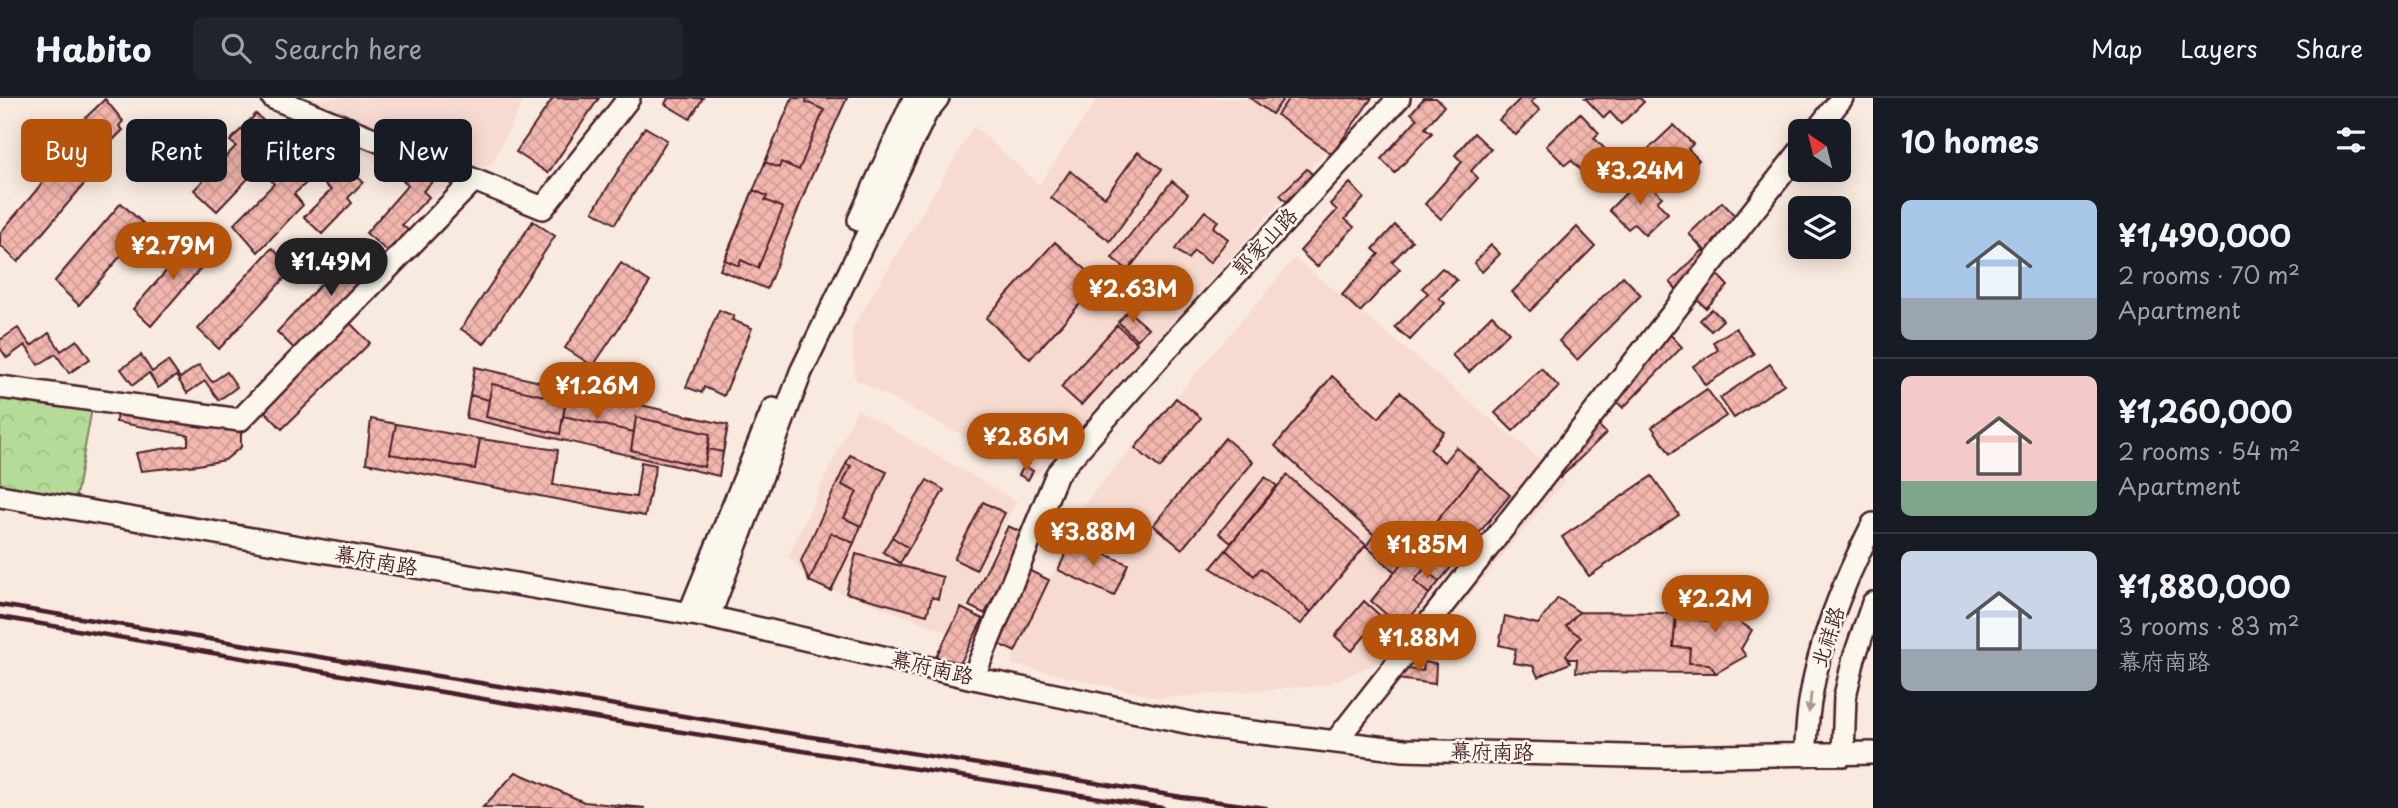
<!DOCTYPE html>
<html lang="en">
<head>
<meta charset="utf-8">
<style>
	body { margin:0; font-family:"Playpen Sans","LXGW WenKai TC",sans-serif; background:#20242c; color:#f1f3f6; height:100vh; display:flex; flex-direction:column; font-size:26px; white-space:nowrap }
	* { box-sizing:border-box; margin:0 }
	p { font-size:23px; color:#9ea1a6 }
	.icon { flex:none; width:38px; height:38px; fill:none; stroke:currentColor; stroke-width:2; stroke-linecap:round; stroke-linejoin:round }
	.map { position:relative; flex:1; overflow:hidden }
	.sheet { display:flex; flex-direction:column; background:#171b24; width:525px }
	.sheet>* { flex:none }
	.hud { position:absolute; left:21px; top:21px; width:665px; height:63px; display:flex; gap:14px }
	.needle { width:46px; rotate:325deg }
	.controls { position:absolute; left:1788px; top:21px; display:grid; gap:14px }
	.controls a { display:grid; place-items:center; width:63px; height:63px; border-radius:10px; background:#171b24; box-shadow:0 4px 18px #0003; font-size:35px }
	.price { position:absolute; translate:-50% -60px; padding:0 16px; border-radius:24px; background:#b45309; color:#fff; font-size:23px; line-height:46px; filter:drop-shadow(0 2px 4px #0008) }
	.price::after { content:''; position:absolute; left:50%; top:42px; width:21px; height:16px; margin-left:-10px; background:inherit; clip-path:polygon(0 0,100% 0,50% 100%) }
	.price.selected { background:#222; color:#fff }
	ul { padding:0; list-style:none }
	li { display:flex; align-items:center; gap:21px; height:175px; padding:0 28px }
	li+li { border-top:2px solid #363941 }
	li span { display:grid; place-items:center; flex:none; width:196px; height:140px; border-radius:10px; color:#555 }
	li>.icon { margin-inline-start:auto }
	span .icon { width:84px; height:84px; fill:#fffc; stroke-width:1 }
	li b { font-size:30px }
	h2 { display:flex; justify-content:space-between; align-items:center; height:84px; padding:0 28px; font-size:30px }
	.pill { padding:0 24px; border-radius:10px; background:#171b24; box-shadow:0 4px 18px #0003; font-size:24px; line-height:63px }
	.pill.selected { background:#b45309; color:#fff }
	header { display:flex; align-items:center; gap:42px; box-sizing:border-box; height:98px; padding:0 35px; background:#171b24; border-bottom:2px solid #363941 }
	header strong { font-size:33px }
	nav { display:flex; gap:38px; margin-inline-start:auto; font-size:24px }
	.search { width:490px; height:63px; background:#20242c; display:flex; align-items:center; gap:18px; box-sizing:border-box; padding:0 24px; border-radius:10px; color:#9ea1a6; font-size:26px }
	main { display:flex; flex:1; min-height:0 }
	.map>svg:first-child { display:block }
</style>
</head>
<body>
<header>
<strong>Habito</strong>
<div class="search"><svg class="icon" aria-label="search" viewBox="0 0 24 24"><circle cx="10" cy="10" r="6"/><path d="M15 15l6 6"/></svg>Search here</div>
<nav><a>Map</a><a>Layers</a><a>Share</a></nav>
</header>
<main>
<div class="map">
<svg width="1873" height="710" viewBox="0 0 1873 710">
	<defs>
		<pattern id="forest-crowns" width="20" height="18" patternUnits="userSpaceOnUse" patternTransform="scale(1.75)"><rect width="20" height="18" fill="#b4dc98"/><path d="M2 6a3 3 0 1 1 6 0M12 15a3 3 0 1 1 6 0" fill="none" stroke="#9cbc83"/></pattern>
		<pattern id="building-cross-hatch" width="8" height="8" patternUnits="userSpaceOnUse" patternTransform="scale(1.75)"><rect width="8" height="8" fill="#f2b7ad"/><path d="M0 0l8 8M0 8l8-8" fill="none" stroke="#d19d95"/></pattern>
	</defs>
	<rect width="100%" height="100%" fill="#f9eadf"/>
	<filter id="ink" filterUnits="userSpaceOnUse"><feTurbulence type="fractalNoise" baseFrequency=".0143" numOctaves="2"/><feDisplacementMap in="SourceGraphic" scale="14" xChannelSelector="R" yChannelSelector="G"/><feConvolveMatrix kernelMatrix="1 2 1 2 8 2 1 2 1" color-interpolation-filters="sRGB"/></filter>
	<g filter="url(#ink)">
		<!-- built -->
		<path fill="#f7dbd0" d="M284,0H525L491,68L474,69L429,102Z
			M1098,0H1373L1037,377L855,281L852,231L974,28L1039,87Z
			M1295,160L1565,382L1435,539L1327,587L1160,600L1011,566L1087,402Z
			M857,311L1016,403L954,536L811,484L788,458Z"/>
		<!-- forest -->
		<path fill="url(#forest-crowns)" stroke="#7f7e62" stroke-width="2" d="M0,297L92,310L75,404L0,392Z"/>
		<!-- building -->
		<path fill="url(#building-cross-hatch)" stroke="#4a1f2b" stroke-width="2" d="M553,0H599L548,75L516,54Z
			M668,0H703L690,21L665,6Z
			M792,0H847L808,86L767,191L720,172Z
			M792,0H807L806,4L824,12L799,72L781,64L779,70L765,64Z
			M1250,0H1284L1272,16Z
			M1289,0H1372L1332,56L1277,17Z
			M1424,0H1436L1444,8L1425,30L1432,35L1395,75L1381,61L1417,21L1411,15Z
			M1521,0H1535L1531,4L1540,12L1516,37L1499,22Z
			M1585,0H1640L1644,4L1621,26L1610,14L1604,20Z
			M105,1L123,23L119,28L123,32L109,46L105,42L100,46L78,27Z
			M1580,15L1599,35L1594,40L1605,51L1582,73L1571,62L1565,67L1546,48Z
			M256,16L278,36L258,57L265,63L217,113L194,92L236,48L230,43Z
			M1674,27L1693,46L1688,51L1699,62L1676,85L1665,73L1660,79L1640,59Z
			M645,29L667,42L615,126L593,113Z
			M1474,35L1491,51L1471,73L1478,80L1441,121L1425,106L1462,64L1455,57Z
			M291,53L315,77L294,96L303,107L258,154L234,126L274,86L267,77Z
			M1138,54L1162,71L1110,143L1051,100L1070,73L1105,99Z
			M62,62L86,84L18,164L0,147V135Z
			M422,63L439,77L423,93L429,99L402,127L408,132L387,153L366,135L408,87L403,83Z
			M345,66L363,84L348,100L352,105L322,136L304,119L331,92L325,87Z
			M1307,71L1321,85L1294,111L1280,97Z
			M1642,79L1662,99L1657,104L1668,115L1645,137L1634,126L1628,131L1609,112Z
			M1172,83L1188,96L1128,172L1112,160Z
			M1350,85L1364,100L1345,121L1354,129L1317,169L1300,153L1337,112L1330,106Z
			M753,92L767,98L765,102L783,110L758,170L741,162L739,168L725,162Z
			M1722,104L1741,124L1737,128L1748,139L1725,162L1708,156L1689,136Z
			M121,105L146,128L79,207L54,184Z
			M1205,113L1218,123L1213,129L1228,141L1210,165L1194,153L1188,161L1175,151Z
			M533,123L555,138L484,246L461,231Z
			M1395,127L1412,143L1392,164L1400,171L1360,214L1342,197L1379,156L1373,151Z
			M1577,129L1595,148L1530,213L1512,194Z
			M195,140L213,156L151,228L133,211Z
			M360,144L385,167L301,257L277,234Z
			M1055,144L1100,184L1030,261L986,220Z
			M1491,147L1500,156L1482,174L1474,165Z
			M272,150L293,171L219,251L198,231Z
			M1703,152L1722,172L1717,176L1728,188L1706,210L1694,199L1689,205L1670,184Z
			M621,165L650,184L593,268L565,250Z
			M1442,170L1457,182L1439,200L1445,205L1410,242L1395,229L1428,195L1422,190Z
			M1623,178L1641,197L1577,262L1559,243Z
			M1712,211L1723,222L1711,233L1700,222Z
			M719,212L734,218L732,222L752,230L724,298L704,289L702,295L686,289Z
			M1128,213L1148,230L1137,242L1118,224Z
			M1492,217L1509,234L1469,274L1452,257Z
			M346,221L370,245L282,331L259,307Z
			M1117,227L1137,245L1081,307L1061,289Z
			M18,230L31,248L49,235L61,253L77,242L90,261L69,275L56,256L38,267L25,247L7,260L0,250V242Z
			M1664,230L1682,249L1623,310L1605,291Z
			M1736,230L1754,256L1705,287L1693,268L1718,252L1713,244Z
			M141,257L152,274L168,263L180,280L199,267L212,284L227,274L237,289L219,302L205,283L187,295L176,278L158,290L149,275L133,287L121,271Z
			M1770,266L1784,286L1734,320L1720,300Z
			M475,269L728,327L719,378L466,320Z
			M475,269L728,327L723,354L708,351L710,336L636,319L634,334L563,318L566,303L492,286L489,302L470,297Z
			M1541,270L1559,289L1513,333L1495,315Z
			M1332,278L1379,320L1400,294L1444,334L1430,351L1444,364L1456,349L1480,370L1395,474L1366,448L1374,437L1275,348Z
			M492,286L566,303L560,336L486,319Z
			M1707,291L1726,318L1670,356L1652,329Z
			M470,297L489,302L486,319L560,336L563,318L634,334L631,352L704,369L708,351L723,354L719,378L466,320Z
			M152,298L241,314V349L225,362L198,367L141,373L136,355L188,347V337L116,324L117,309L150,311Z
			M1176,300L1201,320L1160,370L1135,350Z
			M1588,317L1606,335L1560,380L1542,362Z
			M636,319L710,336L704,369L631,352Z
			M371,321L396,326L390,356L475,371L480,341L558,352L553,387L636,399L641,364L656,367L645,418L366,365Z
			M396,326L480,341L475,371L390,356Z
			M1225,340L1253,364L1182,451L1153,427Z
			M850,357L887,374L861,428L844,420L857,394L842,387L851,368L846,366Z
			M846,366L851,368L842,387L857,394L844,420L861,428L854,445L831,435L809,483L801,463Z
			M1024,368L1033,373L1028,382L1019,377Z
			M1480,370L1510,397L1439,484L1425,470L1414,483L1429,496L1402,530L1371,503Z
			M1287,377L1366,447L1311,514L1261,470L1254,478L1226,452Z
			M1652,378L1679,417L1589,478L1562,439Z
			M1265,379L1277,388L1231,445L1219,435Z
			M927,382L944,392L909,450L892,439Z
			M983,404L1005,415L976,472L954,461Z
			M1008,428L1025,436L985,516L969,508Z
			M831,435L854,445L831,493L809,483Z
			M892,439L909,450L900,465L883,454Z
			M1072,442L1128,466L1114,498L1058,472Z
			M1226,452L1254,478L1261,470L1311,514L1301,526L1211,470Z
			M856,456L943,479L938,501L932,499L927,517L846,495Z
			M1425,470L1439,484L1429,496L1414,483Z
			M1026,471L1049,482L1015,554L993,543Z
			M1726,494L1748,506L1737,522L1752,532L1741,551L1746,558L1716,575L1709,566L1689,565L1690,550L1673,549L1676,520L1709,523Z
			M1558,500L1579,514L1566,528L1581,539L1566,557L1570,565L1538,579L1533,568L1513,565L1516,551L1499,547L1505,518L1538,526Z
			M1364,503L1396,532L1384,547L1369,533L1352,553L1335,538Z
			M961,510L983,521L958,570L936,559Z
			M1579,514L1676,515L1673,549L1690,550L1689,565L1709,566L1716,575L1576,574L1577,561H1568L1566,557L1581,539L1566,528Z
			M1424,564L1436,566L1435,586L1397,581L1399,570L1423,573Z
			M516,674L584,704L645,710L483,709Z"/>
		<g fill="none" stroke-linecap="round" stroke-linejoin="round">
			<!-- minor casing -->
			<g stroke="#4a1f2b" stroke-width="26">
				<path id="minor" d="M273,0L543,110L629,0
					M1816,33L1842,0
					M859,122L911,7L916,0
					M0,289L240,322L474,82
					M0,398L709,519L973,580L1210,629L1404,652L1665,659L1873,655
					M689,516L773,311
					M709,519L801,274L926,15L938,0
					M973,580L1057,376L1165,253L1399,0
					M1335,644L1801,52
					M1805,657C1807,638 1807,618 1811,598C1820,541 1847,477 1873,426
					M1843,657L1845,598L1854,560L1873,505"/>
			</g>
			<!-- minor -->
			<use href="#minor" stroke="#fbf7ec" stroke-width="21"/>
			<!-- rail -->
			<path stroke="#4a1f2b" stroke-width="4.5" d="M0,507L1182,699L1266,710
				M0,519L619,624L1163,710"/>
		</g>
		<!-- one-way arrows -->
		<defs><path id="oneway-solid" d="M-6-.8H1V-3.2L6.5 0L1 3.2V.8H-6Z" transform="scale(1.75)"/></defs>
		<use fill="#ab9695" href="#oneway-solid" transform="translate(1810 605) rotate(97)"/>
	</g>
	<g text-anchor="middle" stroke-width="5" stroke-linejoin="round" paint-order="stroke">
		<!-- street labels -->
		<g font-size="21" fill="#4a1f2b" stroke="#fbf7ec">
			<text transform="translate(1265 144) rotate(-47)" y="7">郭家山路</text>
			<text transform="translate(376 463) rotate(10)" y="7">幕府南路</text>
			<text transform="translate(1828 539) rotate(-72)" y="7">北祥路</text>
			<text transform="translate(932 570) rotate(13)" y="7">幕府南路</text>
			<text transform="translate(1492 654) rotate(1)" y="7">幕府南路</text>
		</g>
	</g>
</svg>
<div class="controls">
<a><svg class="needle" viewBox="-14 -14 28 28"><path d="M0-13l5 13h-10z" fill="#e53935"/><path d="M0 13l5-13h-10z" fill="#9ea1a6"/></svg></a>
<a><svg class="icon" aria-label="layers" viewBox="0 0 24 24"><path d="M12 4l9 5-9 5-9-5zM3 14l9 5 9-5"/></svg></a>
</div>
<b class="price" style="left:1640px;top:109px">¥3.24M</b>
<b class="price" style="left:173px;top:184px">¥2.79M</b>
<b class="price selected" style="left:331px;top:200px">¥1.49M</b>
<b class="price" style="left:1133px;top:227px">¥2.63M</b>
<b class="price" style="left:597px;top:324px">¥1.26M</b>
<b class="price" style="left:1026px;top:375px">¥2.86M</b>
<b class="price" style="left:1093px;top:470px">¥3.88M</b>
<b class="price" style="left:1427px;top:483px">¥1.85M</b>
<b class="price" style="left:1715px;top:537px">¥2.2M</b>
<b class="price" style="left:1419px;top:576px">¥1.88M</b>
<div class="hud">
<a class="pill selected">Buy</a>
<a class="pill">Rent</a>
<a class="pill">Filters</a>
<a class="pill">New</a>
</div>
</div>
<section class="sheet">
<h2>10 homes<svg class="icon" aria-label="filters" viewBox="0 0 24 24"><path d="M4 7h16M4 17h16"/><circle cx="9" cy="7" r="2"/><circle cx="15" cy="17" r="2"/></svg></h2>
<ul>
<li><span style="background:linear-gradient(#a9c7e8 70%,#9aa5b1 0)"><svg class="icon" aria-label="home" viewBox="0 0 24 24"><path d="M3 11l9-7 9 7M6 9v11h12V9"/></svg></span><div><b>¥1,490,000</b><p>2 rooms · 70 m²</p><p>Apartment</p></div></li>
<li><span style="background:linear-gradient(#f6c9c9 75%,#7fa58c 0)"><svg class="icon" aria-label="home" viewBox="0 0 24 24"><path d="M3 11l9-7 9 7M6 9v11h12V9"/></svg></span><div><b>¥1,260,000</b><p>2 rooms · 54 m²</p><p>Apartment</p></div></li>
<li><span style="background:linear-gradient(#c9d6e8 70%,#9aa5b1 0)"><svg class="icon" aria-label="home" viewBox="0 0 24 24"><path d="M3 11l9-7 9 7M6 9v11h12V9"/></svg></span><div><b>¥1,880,000</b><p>3 rooms · 83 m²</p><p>幕府南路</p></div></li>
</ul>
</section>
</main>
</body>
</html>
